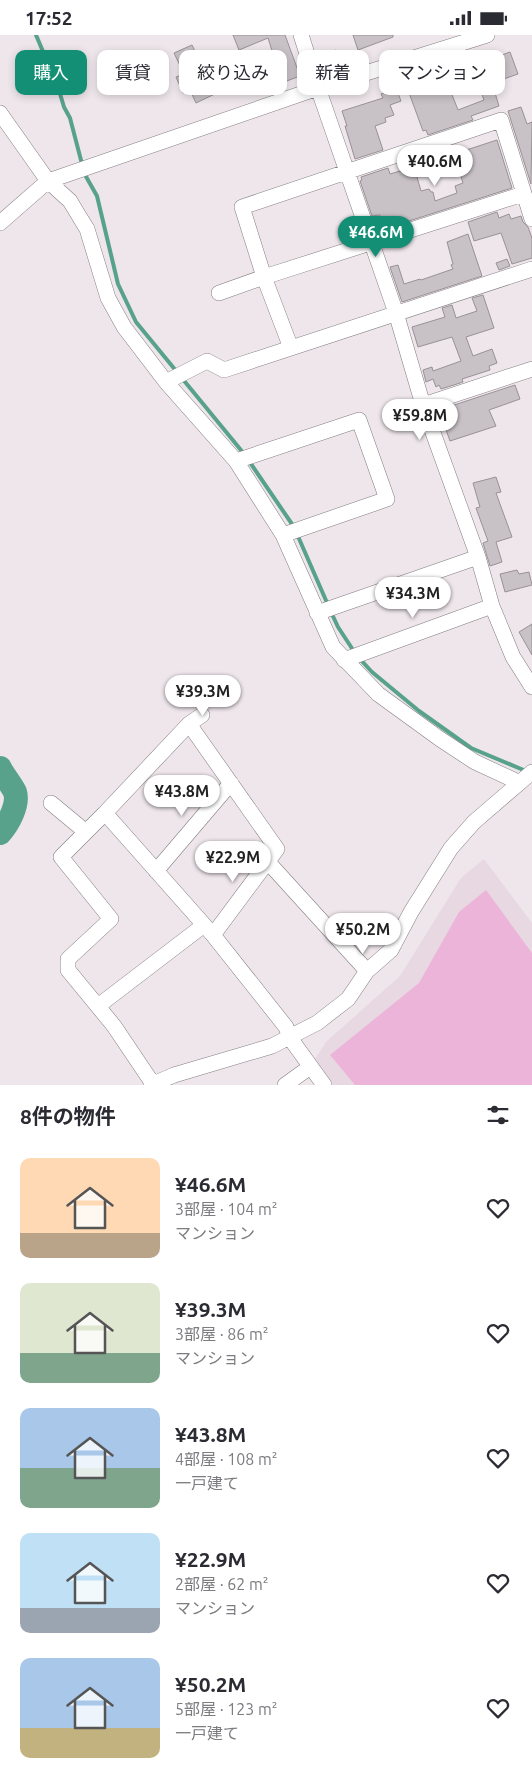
<!DOCTYPE html>
<html lang="ja">
<head>
<meta charset="utf-8">
<style>
	body { margin:0; font-family:Ubuntu,"Noto Sans JP",sans-serif; background:#f2f2f3; color:#2b2b33; height:100vh; display:flex; flex-direction:column; font-size:19px; white-space:nowrap }
	* { box-sizing:border-box; margin:0 }
	p { font-size:16px; color:#7c7c81 }
	.icon { flex:none; width:28px; height:28px; fill:none; stroke:currentColor; stroke-width:2; stroke-linecap:round; stroke-linejoin:round }
	.map { position:relative; height:1050px; overflow:hidden }
	.panel { display:flex; flex-direction:column; background:#fff; flex:1 }
	.panel>* { flex:none }
	.top-card { position:absolute; left:15px; top:15px; width:502px; height:45px; display:flex; gap:10px }
	.price { position:absolute; translate:-50% -42px; padding:0 11px; border-radius:18px; background:#fff; color:#222; font-size:16px; line-height:32px; filter:drop-shadow(0 1px 2px #0008) }
	.price::after { content:''; position:absolute; left:50%; top:30px; width:15px; height:11px; margin-left:-8px; background:inherit; clip-path:polygon(0 0,100% 0,50% 100%) }
	.price.on { background:#128f74; color:#fff }
	ul { padding:0; list-style:none }
	li { display:flex; align-items:center; gap:15px; height:125px; padding:0 20px }
	li span { display:grid; place-items:center; flex:none; width:140px; height:100px; border-radius:10px; color:#555 }
	li>.icon { margin-inline-start:auto }
	span .icon { width:60px; height:60px; fill:#fffc; stroke-width:1 }
	li b { font-size:21px }
	h2 { display:flex; justify-content:space-between; align-items:center; height:60px; padding:0 20px; font-size:21px }
	.chip { padding:0 18px; border-radius:10px; background:#fff; box-shadow:0 2px 8px #0003; font-size:18px; line-height:45px }
	.chip.on { background:#128f74; color:#fff }
	.status { display:flex; justify-content:space-between; align-items:center; height:35px; padding:0 25px; background:#fff; direction:ltr }
	.status svg { height:14px; fill:currentColor }
	.map>svg:first-child { display:block }
</style>
</head>
<body>
<div class="status"><b>17:52</b><svg viewBox="0 0 49 12"><path d="M0 12V9h3v3zM5 12V6h3v6zM10 12V3h3v9zM15 12V0h3v12zM26 1h20v11H26zM47 4h2v5h-2z"/></svg></div>
<div class="map">
<svg width="532" height="1050" viewBox="0 0 532 1050">
	<rect width="100%" height="100%" fill="#eee6eb"/>
	<!-- built -->
	<path fill="#e7d8e1" d="M484,824L532,888V1050H325L310,1032L326,1007L400,941L461,843Z"/>
	<!-- green -->
	<path fill="#edb4d9" d="M486,855L532,918V1050H355L330,1020L419,948L459,877Z"/>
	<g fill="none" stroke-linecap="round" stroke-linejoin="round">
		<!-- stream -->
		<path stroke="#58a28c" stroke-width="4" d="M36,0L58,52L64,72L70,83L82,129
			M84,138L97,161L118,249L136,287L177,337
			M181,342L245,420
			M249,426L294,492
			M297,499L328,570
			M331,577L338,592L355,618
			M359,623L372,637L419,676L471,713L526,736"/>
		<!-- river -->
		<path stroke="#58a28c" stroke-width="24" d="M0,733C4,741 11,749 15,757C19,770 8,789 0,798"/>
	</g>
	<!-- building -->
	<path fill="#c8c1c5" stroke="#989195" d="M233,0H285L300,41L263,55L259,43L252,46L247,32L274,22L268,3L239,15Z
		M353,0H393V2L358,15Z
		M192,10L201,29L194,32L200,49L216,43L221,56L196,68L190,55L183,58L176,42L184,39L174,18Z
		M336,15L338,26L322,33L318,21Z
		M510,17L518,39L492,48L499,71L471,81L473,85L428,100L426,95L423,96L408,55L445,42L458,75L484,65L474,38L450,49L444,37L470,26L472,31Z
		M396,53L401,66L390,70L394,80L385,83L386,87L375,91L383,115L355,124L345,91H347L342,76L383,63L381,59Z
		M521,72L527,89L532,87L531,149L508,76Z
		M497,105L512,153L384,194L380,180L372,181L360,146L362,145L361,142L388,133L390,139L414,132L421,156L429,154L431,157H433L435,166L457,158L455,151L463,148L454,119Z
		M497,177L499,183L509,179L511,184L521,181L523,187L528,192L532,203V223L512,229L501,198L474,206L468,187Z
		M468,199L482,241L402,267L390,232L398,230L404,249L420,244L421,245L453,234L451,230L453,229L447,207Z
		M507,224L510,231L499,235L496,228Z
		M483,260L494,293L466,302L473,321L492,314L497,328L489,331L490,335L462,344L463,347L441,354L439,350L436,352L433,344L426,347L423,335L432,332L433,336L461,326L452,302L418,312L412,292L445,282L442,273L452,270L456,283L477,276L472,263Z
		M515,350L520,364L489,375L496,391L450,406L439,375Z
		M496,442L501,457L496,458L512,502L496,507L502,527L490,531L483,508L488,506L476,473L480,472L473,448Z
		M517,535L519,539L529,537L532,550L505,557L500,539Z
		M532,589V620L519,597Z"/>
	<g fill="none" stroke-linecap="round" stroke-linejoin="round">
		<!-- minor casing -->
		<g stroke="#847d81" stroke-width="16">
			<path id="minor" d="M301,0L318,53L396,278L423,370L478,522L492,571L513,622L532,652
				M0,78L48,146L70,166L79,181L87,194L108,263L124,292L166,347L236,426L283,500L333,612L378,659L440,704L475,727L518,747
				M0,188L48,146L318,53L487,0
				M219,258L264,242L523,159
				M291,313L264,242L242,172L501,85L532,184
				M166,347L207,326L224,335L532,234
				M423,370L532,334
				M236,426L359,385L387,464L283,500
				M317,578L478,522
				M344,625L492,571
				M189,689L202,680
				M51,768L86,797
				M105,778L189,689L277,814L213,900
				M268,827L367,936
				M156,836L231,748
				M98,971L204,890
				M153,1049L114,991L68,935V924L111,884L61,822L105,778L213,900L286,992L290,1003L324,1050
				M151,1050L174,1040L272,1011L317,988L348,964L367,936L391,915L411,877L451,813L474,787L532,737
				M285,1050L310,1032"/>
		</g>
		<!-- minor -->
		<use href="#minor" stroke="#fff" stroke-width="15"/>
	</g>
</svg>
<b class="price" style="left:435px;top:152px">¥40.6M</b>
<b class="price on" style="left:376px;top:223px">¥46.6M</b>
<b class="price" style="left:420px;top:406px">¥59.8M</b>
<b class="price" style="left:413px;top:584px">¥34.3M</b>
<b class="price" style="left:203px;top:682px">¥39.3M</b>
<b class="price" style="left:182px;top:782px">¥43.8M</b>
<b class="price" style="left:233px;top:848px">¥22.9M</b>
<b class="price" style="left:363px;top:920px">¥50.2M</b>
<div class="top-card">
<a class="chip on">購入</a>
<a class="chip">賃貸</a>
<a class="chip">絞り込み</a>
<a class="chip">新着</a>
<a class="chip">マンション</a>
</div>
</div>
<section class="panel">
<h2>8件の物件<svg class="icon" aria-label="filters" viewBox="0 0 24 24"><path d="M4 7h16M4 17h16"/><circle cx="9" cy="7" r="2"/><circle cx="15" cy="17" r="2"/></svg></h2>
<ul>
<li><span style="background:linear-gradient(#ffd9b3 75%,#b9a48a 0)"><svg class="icon" aria-label="home" viewBox="0 0 24 24"><path d="M3 11l9-7 9 7M6 9v11h12V9"/></svg></span><div><b>¥46.6M</b><p>3部屋 · 104 m²</p><p>マンション</p></div><svg class="icon" aria-label="heart" viewBox="0 0 24 24"><path d="M12 20l-8-8c-3-5 5-10 8-4 3-6 11-1 8 4z"/></svg></li>
<li><span style="background:linear-gradient(#dfe7d0 70%,#7fa58c 0)"><svg class="icon" aria-label="home" viewBox="0 0 24 24"><path d="M3 11l9-7 9 7M6 9v11h12V9"/></svg></span><div><b>¥39.3M</b><p>3部屋 · 86 m²</p><p>マンション</p></div><svg class="icon" aria-label="heart" viewBox="0 0 24 24"><path d="M12 20l-8-8c-3-5 5-10 8-4 3-6 11-1 8 4z"/></svg></li>
<li><span style="background:linear-gradient(#a9c7e8 60%,#7fa58c 0)"><svg class="icon" aria-label="home" viewBox="0 0 24 24"><path d="M3 11l9-7 9 7M6 9v11h12V9"/></svg></span><div><b>¥43.8M</b><p>4部屋 · 108 m²</p><p>一戸建て</p></div><svg class="icon" aria-label="heart" viewBox="0 0 24 24"><path d="M12 20l-8-8c-3-5 5-10 8-4 3-6 11-1 8 4z"/></svg></li>
<li><span style="background:linear-gradient(#bfe0f5 75%,#9aa5b1 0)"><svg class="icon" aria-label="home" viewBox="0 0 24 24"><path d="M3 11l9-7 9 7M6 9v11h12V9"/></svg></span><div><b>¥22.9M</b><p>2部屋 · 62 m²</p><p>マンション</p></div><svg class="icon" aria-label="heart" viewBox="0 0 24 24"><path d="M12 20l-8-8c-3-5 5-10 8-4 3-6 11-1 8 4z"/></svg></li>
<li><span style="background:linear-gradient(#a9c7e8 70%,#c2b280 0)"><svg class="icon" aria-label="home" viewBox="0 0 24 24"><path d="M3 11l9-7 9 7M6 9v11h12V9"/></svg></span><div><b>¥50.2M</b><p>5部屋 · 123 m²</p><p>一戸建て</p></div><svg class="icon" aria-label="heart" viewBox="0 0 24 24"><path d="M12 20l-8-8c-3-5 5-10 8-4 3-6 11-1 8 4z"/></svg></li>
</ul>
</section>
</body>
</html>
